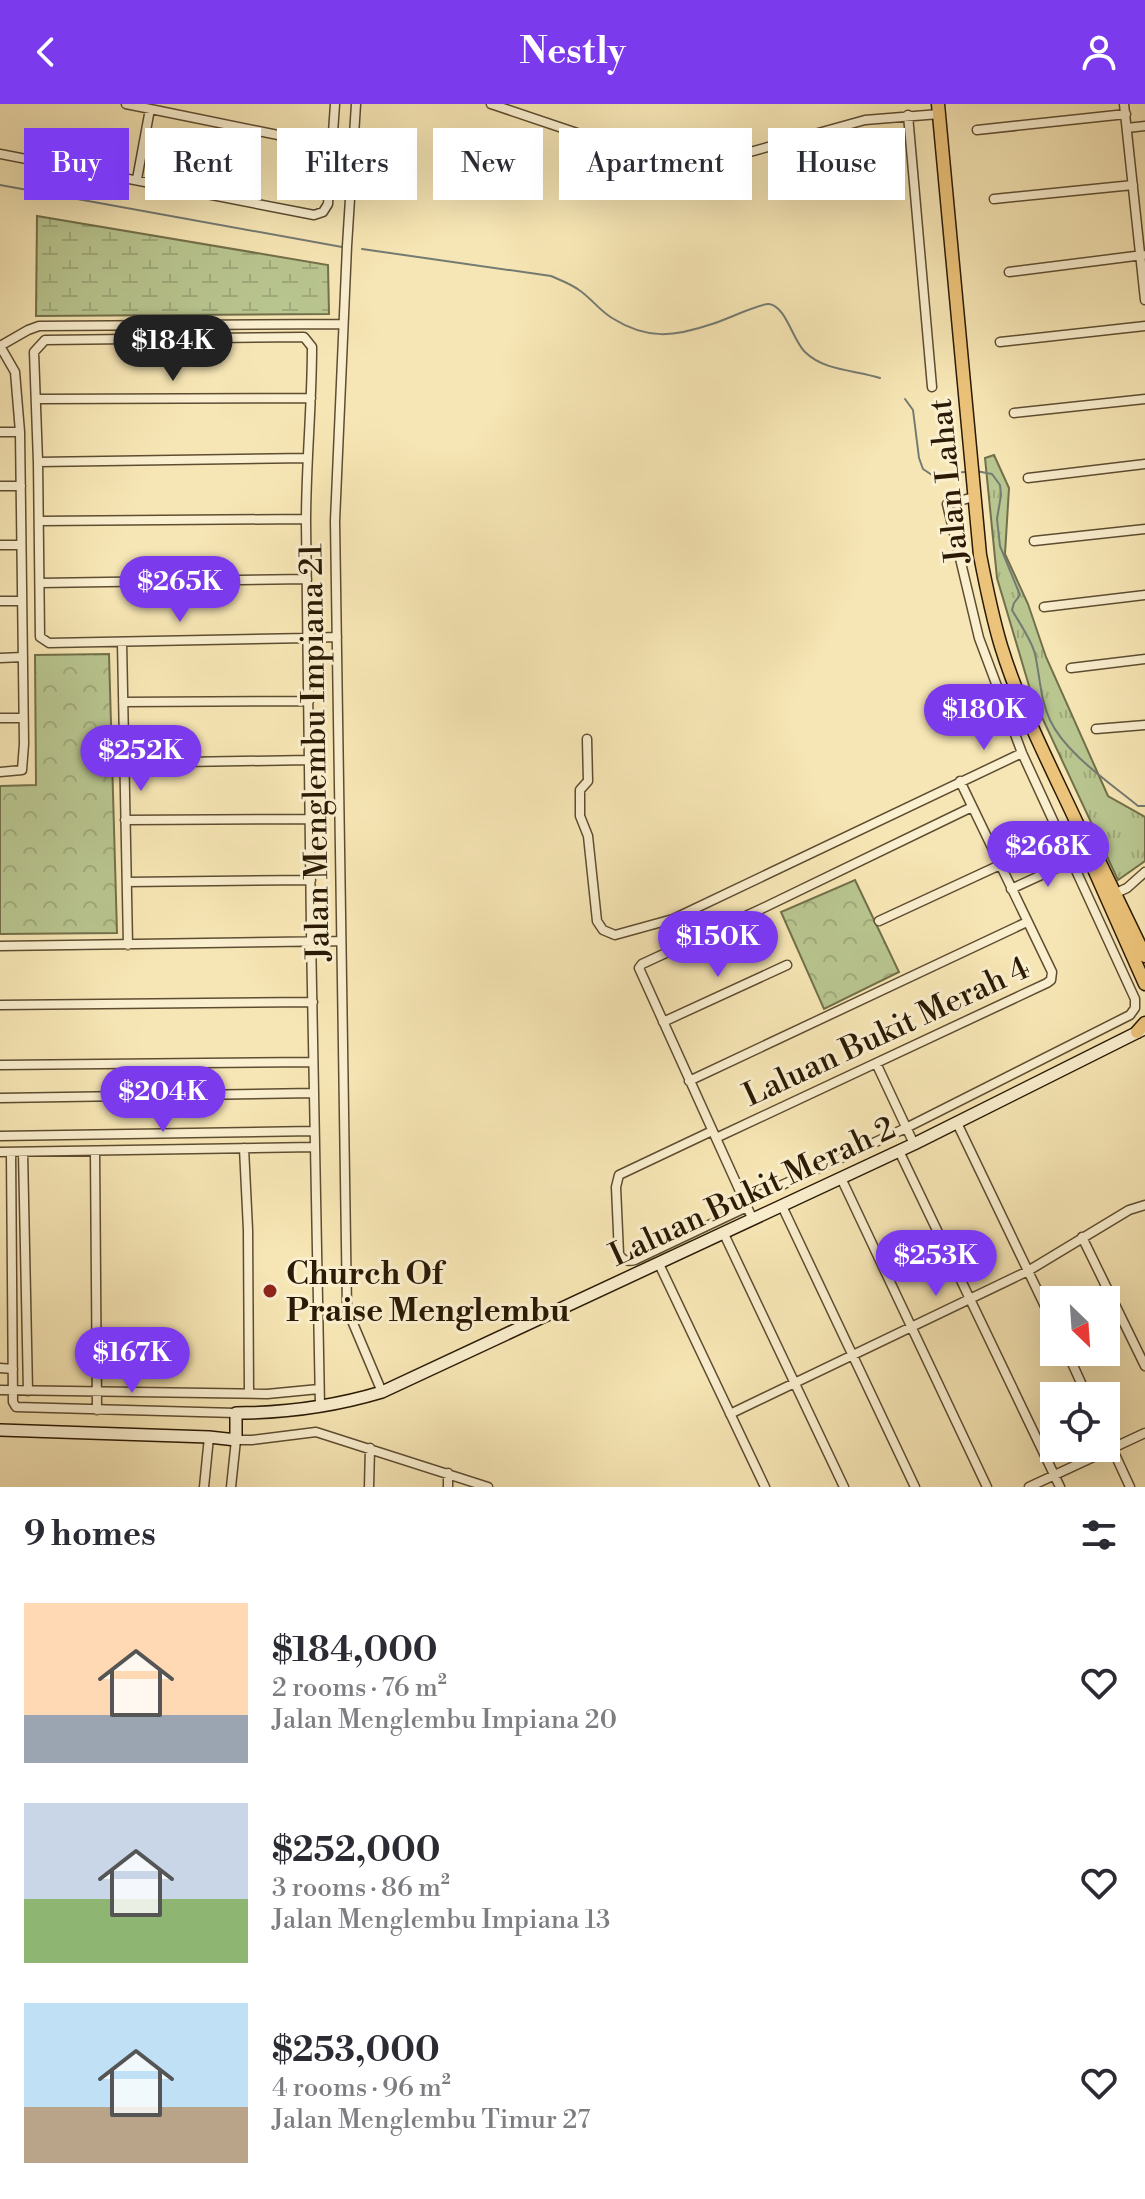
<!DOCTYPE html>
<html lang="en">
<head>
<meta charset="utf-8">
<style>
	body { margin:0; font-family:"Libre Bodoni",serif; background:#f2f2f3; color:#2b2b33; height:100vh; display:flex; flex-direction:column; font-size:30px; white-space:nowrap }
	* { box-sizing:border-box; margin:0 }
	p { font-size:26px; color:#7c7c81 }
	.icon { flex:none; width:44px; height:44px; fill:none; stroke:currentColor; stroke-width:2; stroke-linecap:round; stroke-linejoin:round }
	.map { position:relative; height:1383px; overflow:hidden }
	.sheet { display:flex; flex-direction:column; background:#fff; flex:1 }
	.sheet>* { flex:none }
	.top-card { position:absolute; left:24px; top:24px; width:1098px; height:72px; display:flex; gap:16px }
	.needle { width:52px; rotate:155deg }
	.controls { position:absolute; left:1040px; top:1182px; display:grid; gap:16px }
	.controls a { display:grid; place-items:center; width:80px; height:80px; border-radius:0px; background:#fff; box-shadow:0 8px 32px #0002; font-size:40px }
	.price { position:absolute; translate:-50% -68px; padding:0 18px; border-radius:28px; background:#7c3aed; color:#fff; font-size:26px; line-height:52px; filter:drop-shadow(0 2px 4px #0008) }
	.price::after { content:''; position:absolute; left:50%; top:48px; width:24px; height:18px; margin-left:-12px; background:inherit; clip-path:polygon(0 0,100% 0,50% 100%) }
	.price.active { background:#222; color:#fff }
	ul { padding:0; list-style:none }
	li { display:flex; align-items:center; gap:24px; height:200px; padding:0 24px }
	li span { display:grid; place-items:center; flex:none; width:224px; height:160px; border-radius:0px; color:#555 }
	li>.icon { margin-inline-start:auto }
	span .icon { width:96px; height:96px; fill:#fffc; stroke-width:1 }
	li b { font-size:34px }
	h2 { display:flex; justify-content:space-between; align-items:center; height:96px; padding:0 24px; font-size:34px }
	.pill { padding:0 28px; border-radius:0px; background:#fff; box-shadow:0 8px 32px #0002; font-size:28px; line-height:72px }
	.pill.active { background:#7c3aed; color:#fff }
	header { display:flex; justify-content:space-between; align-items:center; height:104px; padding:0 24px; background:#7c3aed; color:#fff; font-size:36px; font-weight:700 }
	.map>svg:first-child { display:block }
</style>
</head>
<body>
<header><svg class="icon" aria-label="back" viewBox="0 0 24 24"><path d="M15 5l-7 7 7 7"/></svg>Nestly<svg class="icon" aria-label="person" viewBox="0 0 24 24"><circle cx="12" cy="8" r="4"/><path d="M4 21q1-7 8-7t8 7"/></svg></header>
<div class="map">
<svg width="1145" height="1383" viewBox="0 0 1145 1383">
	<defs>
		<pattern id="grass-tufts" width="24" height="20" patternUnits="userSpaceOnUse" patternTransform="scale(2)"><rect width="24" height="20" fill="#b9c690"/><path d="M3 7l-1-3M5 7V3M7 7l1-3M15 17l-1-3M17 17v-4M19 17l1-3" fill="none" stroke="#9faa7b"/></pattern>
		<pattern id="wetland-marsh" width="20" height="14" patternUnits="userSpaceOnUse" patternTransform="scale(2)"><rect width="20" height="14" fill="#b9c690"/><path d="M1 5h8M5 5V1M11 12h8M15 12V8" fill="none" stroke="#9faa7b"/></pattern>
		<pattern id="park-crowns" width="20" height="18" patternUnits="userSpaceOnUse" patternTransform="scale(2)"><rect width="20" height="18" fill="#b9c690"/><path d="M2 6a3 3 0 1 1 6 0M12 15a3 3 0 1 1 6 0" fill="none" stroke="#9faa7b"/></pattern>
	</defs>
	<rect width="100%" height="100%" fill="#f7e6b5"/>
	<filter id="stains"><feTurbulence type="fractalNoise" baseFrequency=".0025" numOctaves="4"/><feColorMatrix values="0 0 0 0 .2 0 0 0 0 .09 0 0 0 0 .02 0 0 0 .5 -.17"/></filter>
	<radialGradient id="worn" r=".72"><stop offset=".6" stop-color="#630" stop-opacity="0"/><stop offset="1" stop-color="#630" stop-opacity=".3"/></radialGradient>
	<!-- grass -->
	<path fill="url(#grass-tufts)" stroke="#72704a" stroke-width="2" d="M994,351L1009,384L1005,450L1028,500L1046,553L1108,692L1145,713V757L1118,776L1032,592L997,474L985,354Z"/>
	<!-- wetland -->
	<path fill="url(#wetland-marsh)" stroke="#72704a" stroke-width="2" d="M37,112L328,161L329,210L36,212Z"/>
	<!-- park -->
	<path fill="url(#park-crowns)" stroke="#72704a" stroke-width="2" d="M109,550L117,829L0,830V682L36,681L35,551Z
		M855,776L899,868L824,905L781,808Z"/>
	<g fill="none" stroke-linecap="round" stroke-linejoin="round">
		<!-- stream -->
		<path stroke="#747b72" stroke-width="2" d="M0,81L342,143
			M362,145L551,172C560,176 571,180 579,186C591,194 599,206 612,214C647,236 674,233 712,220C723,217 761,199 769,200C786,202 793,237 805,248C824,267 856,266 880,274
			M905,295L913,306L919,354L923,365L932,371L965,368
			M976,367L992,370L1000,381L1001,391L997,415L1000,442L1020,491L1014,499L1012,506C1020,520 1031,535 1035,550C1040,572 1040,595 1050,616C1065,649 1110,679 1138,702H1145"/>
		<!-- street casing -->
		<g stroke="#5e4d31" stroke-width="11">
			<path id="street" d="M126,0L332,42L354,44
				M356,0L347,142L335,417L347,1205L382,1288
				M491,0L589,33L732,53L865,16L939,10
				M1124,0L1145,196
				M908,11L932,283
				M1127,24L1145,22
				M977,26L1126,10
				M0,50L314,111L323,108L328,100L335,0
				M137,75L150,5
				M994,95L1133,81
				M1009,168L1143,151
				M1000,238L1145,222
				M0,242L28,226L39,222L343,220
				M36,295L311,294
				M1014,309L1145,295
				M0,328H20
				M38,358L308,354
				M1028,374L1145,360
				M0,382H21
				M39,417L306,415
				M1034,437L1145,425
				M0,441H21
				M40,479L307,475
				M0,497H22
				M1044,503L1145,491
				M122,538L128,841
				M0,554L23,553
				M1071,564L1145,555
				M123,598L309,597
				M0,614H23
				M1096,625L1145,621
				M587,635L588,677L580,686V712L588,732L597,817L603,826L615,831L673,815L1022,649
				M124,659L309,656
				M0,668L22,666L24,640L20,328L15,268L0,242
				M125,716L310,715
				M127,778L311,776
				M1011,785L1072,757
				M1116,789L1127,784L1145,768
				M879,817L1000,761
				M0,842L341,837
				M0,901L313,898
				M663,918L787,861
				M876,959L914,1040
				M0,961L313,958
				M689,977L1027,818
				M0,994L314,989
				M957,1019L1054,1221
				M712,1027L619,1071L616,1083L619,1150C623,1157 627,1158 635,1156L747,1103
				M0,1032L314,1027
				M716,1034L1047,879L1051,876L1052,868L960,677
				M244,1044L248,1126L249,1289
				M95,1047L97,1306
				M899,1047L1060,1383
				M0,1048L315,1043
				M11,1048L13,1298L16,1303L236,1309
				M23,1048L28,1287
				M841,1074L987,1383
				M745,1098L906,1024L1130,911L1135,904V895L1022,649L979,534L947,400L974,393
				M782,1102L915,1383
				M753,1116L639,864L642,860L761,805L972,703
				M724,1130L844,1383
				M1082,1133L1145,1262
				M659,1160L765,1383
				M1067,1248L1087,1292
				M0,1264L13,1265
				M0,1286L267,1290L319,1285
				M320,1302C314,1007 308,713 306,418C306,360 312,301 312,243L304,233L45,236L34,248L38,358L40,533L49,539L308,534L337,533
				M730,1310L1028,1167L1129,1106L1145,1101
				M1106,1331L1130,1383
				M204,1383L209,1333
				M231,1383L236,1336H252L316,1328L488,1383
				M369,1383L370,1344
				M448,1383V1369
				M1029,1383L1145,1329"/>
		</g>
		<!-- secondary casing -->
		<g stroke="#2b1a05" stroke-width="14">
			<path id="secondary" d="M0,1326L209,1333L236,1336V1309C285,1309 335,1302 382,1288L914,1040L1144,925"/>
		</g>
		<!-- primary casing -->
		<g stroke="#2b1a05" stroke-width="15">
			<path id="primary" d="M938,0L980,451C986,482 992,512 1001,542C1021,607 1054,669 1082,730L1089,736L1145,852
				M1085,745L1145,880
				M1137,928L1145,919"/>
		</g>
		<!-- street -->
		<use href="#street" stroke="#faefcf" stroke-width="8"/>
		<!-- secondary -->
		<use href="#secondary" stroke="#faefcf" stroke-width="11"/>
		<!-- primary -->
		<use href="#primary" stroke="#ecc37a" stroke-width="12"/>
	</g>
	<!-- markers -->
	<circle fill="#8f2418" stroke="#faefcf" stroke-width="3" cx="270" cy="1187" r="8"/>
	<g text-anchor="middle" stroke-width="6" stroke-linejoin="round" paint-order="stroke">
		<!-- street labels -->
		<g font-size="32" fill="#2b1a05" stroke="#faefcf">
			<text transform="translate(948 377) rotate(-96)" y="11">Jalan Lahat</text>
			<text transform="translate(314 648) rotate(-91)" y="11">Jalan Menglembu Impiana 21</text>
			<text transform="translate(886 927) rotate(-25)" y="11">Laluan Bukit Merah 4</text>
			<text transform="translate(752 1087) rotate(-25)" y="11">Laluan Bukit Merah 2</text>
		</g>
		<!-- poi labels -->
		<g font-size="32" font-weight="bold" fill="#2b1a05" stroke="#faefcf" text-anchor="start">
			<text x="286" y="1180">Church Of<tspan x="286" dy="37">Praise Menglembu</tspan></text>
		</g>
	</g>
	<rect width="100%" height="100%" filter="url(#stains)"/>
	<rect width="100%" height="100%" fill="url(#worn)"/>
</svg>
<div class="controls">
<a><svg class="needle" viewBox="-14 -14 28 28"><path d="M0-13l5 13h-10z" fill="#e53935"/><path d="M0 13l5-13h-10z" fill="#7c7c81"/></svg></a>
<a><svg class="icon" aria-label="locate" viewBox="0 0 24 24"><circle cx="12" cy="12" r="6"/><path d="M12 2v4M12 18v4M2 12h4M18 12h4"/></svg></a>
</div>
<b class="price active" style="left:173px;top:279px">$184K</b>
<b class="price" style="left:180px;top:520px">$265K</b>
<b class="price" style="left:984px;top:648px">$180K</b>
<b class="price" style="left:141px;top:689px">$252K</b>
<b class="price" style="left:1048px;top:785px">$268K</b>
<b class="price" style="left:718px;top:875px">$150K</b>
<b class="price" style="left:163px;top:1030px">$204K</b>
<b class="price" style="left:936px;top:1194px">$253K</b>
<b class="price" style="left:132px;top:1291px">$167K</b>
<div class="top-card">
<a class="pill active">Buy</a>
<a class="pill">Rent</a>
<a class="pill">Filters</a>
<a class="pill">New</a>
<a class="pill">Apartment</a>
<a class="pill">House</a>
</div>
</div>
<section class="sheet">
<h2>9 homes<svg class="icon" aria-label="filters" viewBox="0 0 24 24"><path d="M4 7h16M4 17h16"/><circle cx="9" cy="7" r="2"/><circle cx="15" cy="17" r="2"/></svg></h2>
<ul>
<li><span style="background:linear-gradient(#ffd9b3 70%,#9aa5b1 0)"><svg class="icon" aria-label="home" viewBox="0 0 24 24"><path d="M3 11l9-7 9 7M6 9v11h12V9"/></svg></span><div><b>$184,000</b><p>2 rooms · 76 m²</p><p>Jalan Menglembu Impiana 20</p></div><svg class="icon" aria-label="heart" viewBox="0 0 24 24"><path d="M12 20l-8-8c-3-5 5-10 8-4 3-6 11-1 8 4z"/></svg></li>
<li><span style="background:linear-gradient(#c9d6e8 60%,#8fb573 0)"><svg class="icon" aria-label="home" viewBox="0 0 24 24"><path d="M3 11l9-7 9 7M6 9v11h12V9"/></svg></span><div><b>$252,000</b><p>3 rooms · 86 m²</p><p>Jalan Menglembu Impiana 13</p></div><svg class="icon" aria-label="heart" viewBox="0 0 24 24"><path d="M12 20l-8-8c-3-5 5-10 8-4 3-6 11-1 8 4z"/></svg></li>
<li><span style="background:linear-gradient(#bfe0f5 65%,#b9a48a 0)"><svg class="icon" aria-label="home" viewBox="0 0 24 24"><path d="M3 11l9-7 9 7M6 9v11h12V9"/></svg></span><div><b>$253,000</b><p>4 rooms · 96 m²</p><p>Jalan Menglembu Timur 27</p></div><svg class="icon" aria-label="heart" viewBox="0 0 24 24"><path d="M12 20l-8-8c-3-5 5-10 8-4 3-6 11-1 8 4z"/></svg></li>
</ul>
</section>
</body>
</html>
